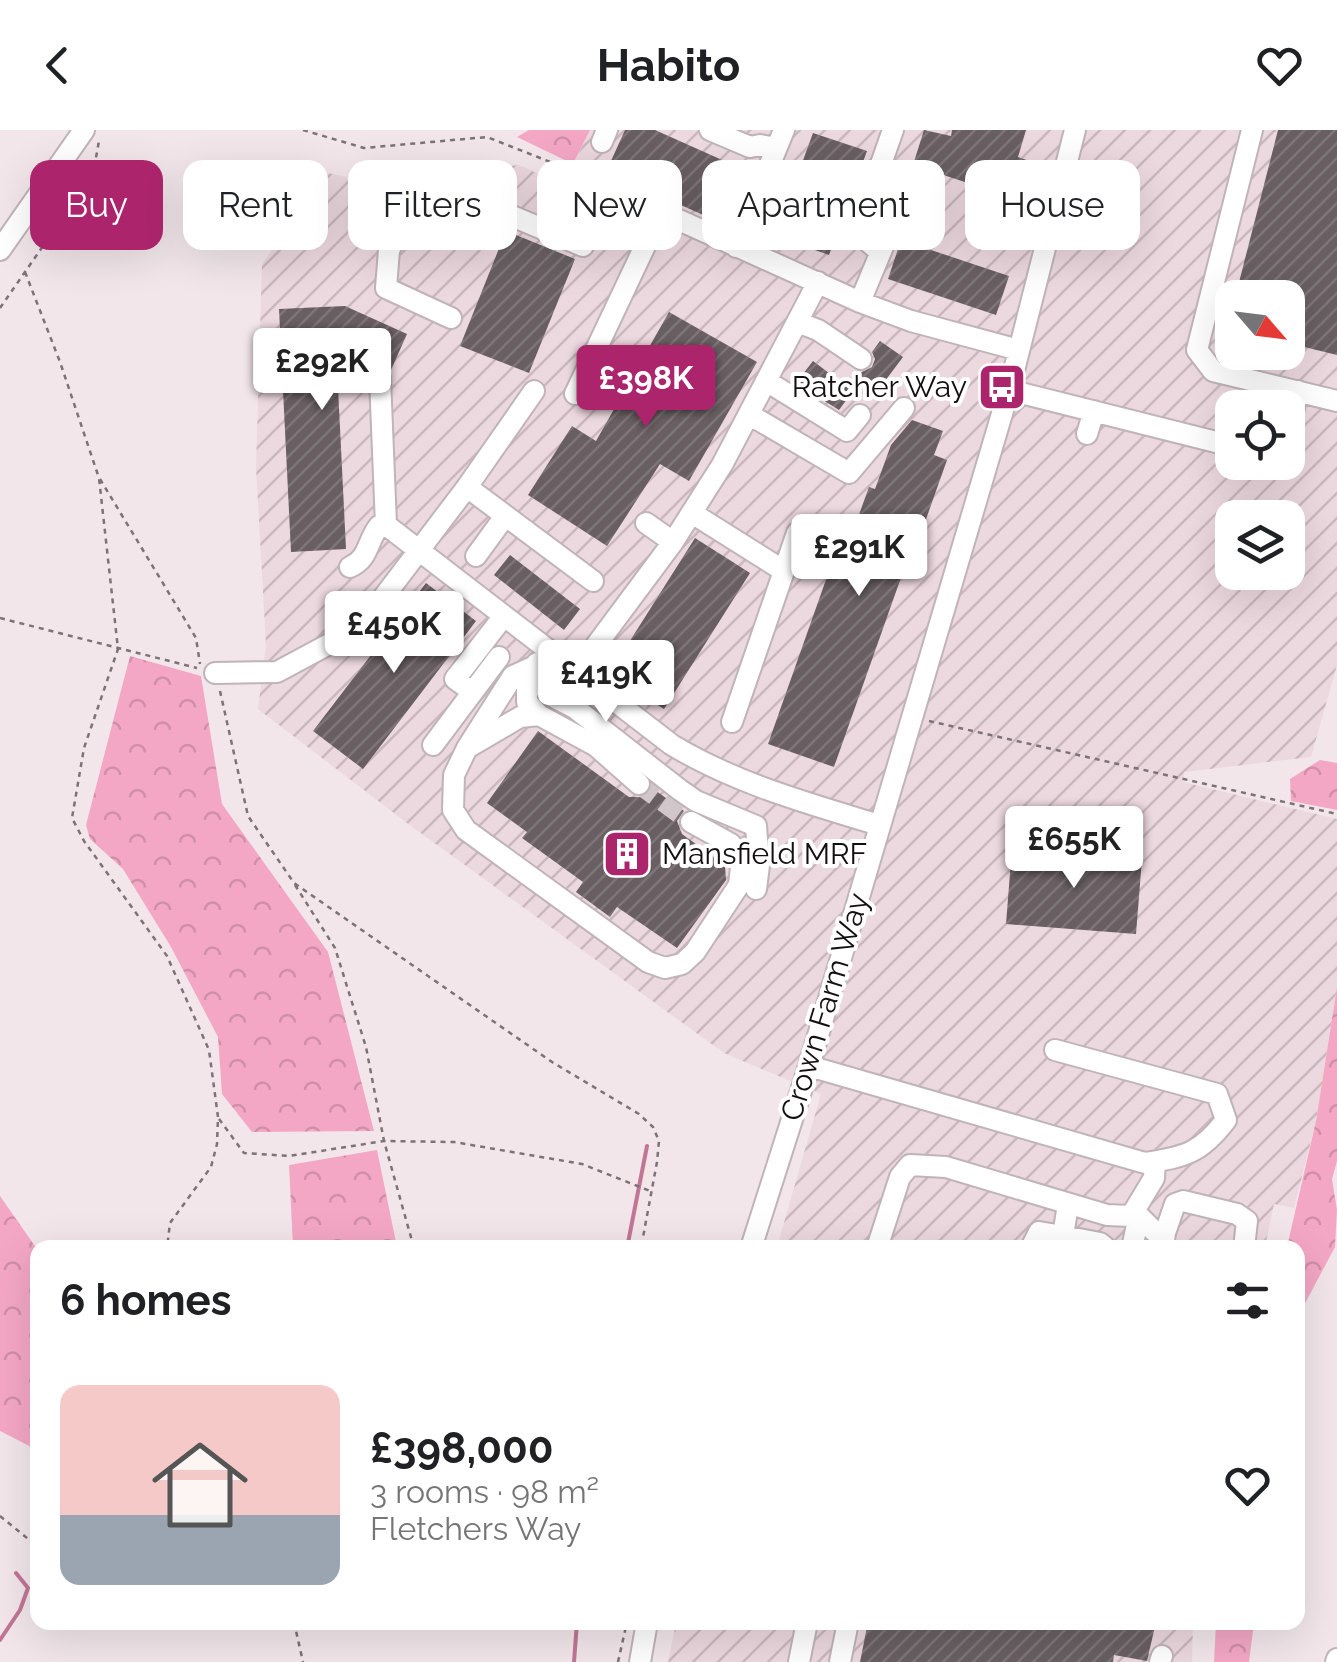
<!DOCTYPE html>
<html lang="en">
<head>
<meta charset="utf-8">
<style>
	body { margin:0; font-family:Raleway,sans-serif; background:#f6f6f6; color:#202124; height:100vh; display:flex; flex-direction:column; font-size:38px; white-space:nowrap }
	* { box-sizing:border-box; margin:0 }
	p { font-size:32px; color:#757577 }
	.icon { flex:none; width:55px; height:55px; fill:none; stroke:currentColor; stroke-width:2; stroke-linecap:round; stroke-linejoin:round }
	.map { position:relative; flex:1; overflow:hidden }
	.sheet { position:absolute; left:30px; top:1110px; width:1275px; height:390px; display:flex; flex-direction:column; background:#fff; border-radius:20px; box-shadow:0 10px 40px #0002 }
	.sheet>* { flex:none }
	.banner { position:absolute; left:30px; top:30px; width:1278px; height:90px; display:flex; gap:20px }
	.needle { width:65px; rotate:118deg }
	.tools { position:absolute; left:1215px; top:150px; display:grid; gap:20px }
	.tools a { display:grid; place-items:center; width:90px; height:90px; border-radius:20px; background:#fff; box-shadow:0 10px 40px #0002; font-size:50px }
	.price { position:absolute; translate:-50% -85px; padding:0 22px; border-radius:10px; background:#fff; color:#222; font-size:32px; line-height:65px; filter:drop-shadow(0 2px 5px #0008) }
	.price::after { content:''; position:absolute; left:50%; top:60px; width:30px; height:22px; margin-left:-15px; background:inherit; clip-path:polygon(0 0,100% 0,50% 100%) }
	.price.on { background:#ac256c; color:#fff }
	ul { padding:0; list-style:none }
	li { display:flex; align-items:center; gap:30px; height:250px; padding:0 30px }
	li+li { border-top:2px solid #e0e0e0 }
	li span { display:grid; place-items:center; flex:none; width:280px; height:200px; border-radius:20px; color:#555 }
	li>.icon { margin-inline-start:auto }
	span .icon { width:120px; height:120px; fill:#fffc; stroke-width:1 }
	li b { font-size:42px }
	h2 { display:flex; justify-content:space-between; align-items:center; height:120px; padding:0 30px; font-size:42px }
	.chip { padding:0 35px; border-radius:20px; background:#fff; box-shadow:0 10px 40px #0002; font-size:35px; line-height:90px }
	.chip.on { background:#ac256c; color:#fff }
	header { display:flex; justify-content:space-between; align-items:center; height:130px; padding:0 30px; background:#fff; font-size:45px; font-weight:700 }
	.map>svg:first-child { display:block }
</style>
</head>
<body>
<header><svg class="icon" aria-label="back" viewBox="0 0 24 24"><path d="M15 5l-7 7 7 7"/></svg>Habito<svg class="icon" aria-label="heart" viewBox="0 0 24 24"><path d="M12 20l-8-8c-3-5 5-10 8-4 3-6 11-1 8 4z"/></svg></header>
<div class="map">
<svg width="1337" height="1532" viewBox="0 0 1337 1532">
	<defs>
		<pattern id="industrial-furrows" width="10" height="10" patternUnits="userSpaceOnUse" patternTransform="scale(2.5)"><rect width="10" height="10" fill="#ecd8df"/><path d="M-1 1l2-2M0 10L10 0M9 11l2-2" fill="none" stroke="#cab8be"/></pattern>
		<pattern id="forest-crowns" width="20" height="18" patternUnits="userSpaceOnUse" patternTransform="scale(2.5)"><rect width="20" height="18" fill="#f4a7c5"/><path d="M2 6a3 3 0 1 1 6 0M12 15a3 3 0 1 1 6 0" fill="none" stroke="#d08fa8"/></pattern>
		<pattern id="building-hatch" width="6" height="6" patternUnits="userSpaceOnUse" patternTransform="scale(2.5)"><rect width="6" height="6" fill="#695f62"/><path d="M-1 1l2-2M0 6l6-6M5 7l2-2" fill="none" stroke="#7d7578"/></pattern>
	</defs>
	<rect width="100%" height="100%" fill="#f2e6ea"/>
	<!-- industrial -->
	<path fill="url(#industrial-furrows)" fill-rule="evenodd" d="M590,0H1337V535L1311,627L1184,642L1183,652L1337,689V857L1316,991L1294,1078L1274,1074L1265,1117H777L821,964L724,923L407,693L258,579L266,515L256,337L262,134L286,100L307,94L328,43L359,50L519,35L563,55ZM1232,168H1288V222H1232ZM1232,278H1288V332H1232ZM1232,388H1288V442H1232Z
		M676,1493H1193L1192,1532H668Z"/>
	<!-- forest -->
	<path fill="url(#forest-crowns)" d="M529,0H590L573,34L517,7Z
		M130,526L201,546L222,674L328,822L374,1001L252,1002L222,964L218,907L171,817L123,739L90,709L86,695Z
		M1320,630L1337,633V680L1291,671L1290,649Z
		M1337,857V1031L1332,1049L1337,1080L1335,1117L1302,1179L1298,1234V1118L1287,1117L1316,991Z
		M377,1020L397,1117H293L289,1035Z
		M0,1066L37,1119V1320L0,1301Z
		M1216,1493H1254L1249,1532H1214Z"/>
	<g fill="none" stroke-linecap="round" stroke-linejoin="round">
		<!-- stream -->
		<path stroke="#c17695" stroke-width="4" d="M627,1118L647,1016
			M0,1510L20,1480L28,1458L16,1443
			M574,1532L577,1492"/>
	</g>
	<!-- building -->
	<path fill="url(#building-hatch)" d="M625,0H655L749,42L726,95L606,42Z
		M924,0L951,6L952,0H1026L1018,27L1038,34L1026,72L913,35Z
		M1278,0H1337V225L1288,213V168H1235Z
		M813,3L867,21L829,125L812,119L820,99L798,91L790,112L775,107Z
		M506,101L575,129L529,243L460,216Z
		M901,110L1009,146L996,185L888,149Z
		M345,176L407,204L391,240L336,217L346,419L291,422L279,179Z
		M669,182L757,232L689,351L660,334L607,416L528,365L572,296L596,311Z
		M880,211L903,227L876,263L854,246L872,237L875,229L872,222Z
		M813,231L853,261L839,280L796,253Z
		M912,290L943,301L934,325L947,330L919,409L915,408L834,637L768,614L847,390L856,393L869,357L875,359L891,315Z
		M695,408L750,443L664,579L609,544Z
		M510,425L580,479L564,500L494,445Z
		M426,453L476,491L363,639L313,601Z
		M538,601L629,667H644L652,658L684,681L677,691L682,704L725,735L726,750L677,818L617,777L610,787L576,762L583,752L522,708L527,702L487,673Z
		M1012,718L1142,729L1136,804L1006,794Z
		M868,1492H1156L1147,1531L1114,1525L1113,1532H860Z"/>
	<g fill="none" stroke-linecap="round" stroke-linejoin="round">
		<!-- minor-tunnel -->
		<path stroke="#d1c6c9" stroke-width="20" stroke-dasharray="20 10" stroke-linecap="butt" d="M639,654L691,692"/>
		<!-- minor casing -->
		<g stroke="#c0b4b8" stroke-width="24">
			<path id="minor" d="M710,0L750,17L760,15L776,18
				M1252,0L1197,220L1213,241L1337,271
				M602,12L607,0
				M575,43L860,172L911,191L1019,220
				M736,117L784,0
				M0,120L84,0
				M880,122L857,102L893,0
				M860,172L892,95L910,69
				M451,188L386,158L389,120L399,101L512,86L583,116L610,58
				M797,192L818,200L861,229
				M768,252L847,301L860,285
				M1009,260L1232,316
				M575,264L662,80
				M750,285L849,343L904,278
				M1087,304L1094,281
				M1288,304L1298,261
				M467,357L593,451
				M692,383L784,441L732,592
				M646,393L673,412
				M386,395L672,615C737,654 807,673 879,695
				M476,426L505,386
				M350,437C369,429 367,411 379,396L386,395L380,248
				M784,441L797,403
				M537,533L527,555V572L539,585L596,616L639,654
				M577,541L673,412L722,335L818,152
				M215,543L277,542L346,505L370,485L467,357L534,261
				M473,562L455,549L504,486
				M433,615L499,527
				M469,617L520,587L539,585
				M691,692L731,714L741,737L739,755L695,822L682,834L665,838L648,832L466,700L453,680L454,645L467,618L513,546L535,536L548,564L575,578L680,660L696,671L756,696L759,735L756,759
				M809,936L1145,1033C1185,1027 1201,1023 1226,990L1217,964L1055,920
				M1068,1074L1063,1106L1100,1113L1106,1118
				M1134,1081L1155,1102L1165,1103L1163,1118
				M1165,1103L1175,1074L1183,1071L1237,1084L1247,1091L1244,1118
				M751,1118L809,936L1009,260L1075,0
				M877,1118L900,1047L910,1035L946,1037L1107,1085L1131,1086L1154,1048L1155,1032
				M1031,1118L1039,1102L1063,1106
				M1132,1118L1139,1086
				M640,1532L647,1492
				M799,1532L807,1492
				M840,1532L848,1492
				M1160,1532L1162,1526
				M1336,1532L1337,1529"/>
		</g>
		<!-- path -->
		<path stroke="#7b7376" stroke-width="2.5" stroke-dasharray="5 5" stroke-linecap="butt" d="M303,0L364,18L487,7L558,35
			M25,142L60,232L99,348L118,519L84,618L72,688L84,711L167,826L209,920L218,987L217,1014L211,1037L170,1093L167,1118
			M0,178L93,44L99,11
			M100,349L196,508L200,534
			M0,488L197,538
			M220,561L248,686L294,753L552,932L639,984L653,997L659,1011L657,1032L641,1118
			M929,591L1337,684
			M295,755L335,818L366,917L384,1011L414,1118
			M219,989L244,1023L289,1026L384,1011L454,1012L582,1034L650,1061
			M0,1386L38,1417
			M294,1492L303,1532
			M618,1532L627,1492"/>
		<!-- minor -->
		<use href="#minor" stroke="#fff" stroke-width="20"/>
	</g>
	<!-- icons -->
	<defs>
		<g id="bus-square" transform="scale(2.5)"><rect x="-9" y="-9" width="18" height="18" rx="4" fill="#ac256c" stroke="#fff"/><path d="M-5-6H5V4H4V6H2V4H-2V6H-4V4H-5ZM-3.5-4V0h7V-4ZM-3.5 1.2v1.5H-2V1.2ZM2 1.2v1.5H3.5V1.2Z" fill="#fff"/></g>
		<g id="building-square" transform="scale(2.5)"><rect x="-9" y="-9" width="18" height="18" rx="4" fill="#ac256c" stroke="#fff"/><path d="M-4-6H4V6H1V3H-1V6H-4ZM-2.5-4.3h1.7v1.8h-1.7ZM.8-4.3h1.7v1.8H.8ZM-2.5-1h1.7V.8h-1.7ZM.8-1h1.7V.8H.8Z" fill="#fff"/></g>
	</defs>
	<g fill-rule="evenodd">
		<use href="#bus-square" x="1002" y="257"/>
		<use href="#building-square" x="627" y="724"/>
	</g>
	<g text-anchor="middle" stroke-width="8" stroke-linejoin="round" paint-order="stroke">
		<!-- poi labels -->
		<g font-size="30" fill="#130f11" stroke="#fff" text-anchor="end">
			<text x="967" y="267">Ratcher Way</text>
			<text x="662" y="734" text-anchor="start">Mansfield MRF</text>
		</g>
		<!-- street labels -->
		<g font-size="30" fill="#130f11" stroke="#fff">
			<text transform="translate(825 877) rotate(-73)" y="10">Crown Farm Way</text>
		</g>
	</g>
</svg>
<div class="tools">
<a><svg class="needle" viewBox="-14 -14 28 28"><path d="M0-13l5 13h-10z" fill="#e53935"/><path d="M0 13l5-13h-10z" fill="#757577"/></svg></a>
<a><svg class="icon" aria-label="locate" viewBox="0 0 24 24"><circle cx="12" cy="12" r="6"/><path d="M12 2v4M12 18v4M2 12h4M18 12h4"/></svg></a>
<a><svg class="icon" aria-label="layers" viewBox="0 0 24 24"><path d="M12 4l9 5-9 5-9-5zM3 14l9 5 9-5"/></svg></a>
</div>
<b class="price" style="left:322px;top:283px">£292K</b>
<b class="price on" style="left:646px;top:300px">£398K</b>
<b class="price" style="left:859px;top:469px">£291K</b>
<b class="price" style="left:394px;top:546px">£450K</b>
<b class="price" style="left:606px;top:595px">£419K</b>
<b class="price" style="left:1074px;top:761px">£655K</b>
<div class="banner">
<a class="chip on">Buy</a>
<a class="chip">Rent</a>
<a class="chip">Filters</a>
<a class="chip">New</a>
<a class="chip">Apartment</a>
<a class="chip">House</a>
</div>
<section class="sheet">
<h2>6 homes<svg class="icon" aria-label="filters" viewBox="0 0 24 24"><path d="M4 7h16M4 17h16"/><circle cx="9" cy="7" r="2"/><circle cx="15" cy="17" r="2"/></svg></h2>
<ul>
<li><span style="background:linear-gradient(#f6c9c9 65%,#9aa5b1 0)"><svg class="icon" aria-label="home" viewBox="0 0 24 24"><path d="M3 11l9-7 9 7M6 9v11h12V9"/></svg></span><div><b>£398,000</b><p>3 rooms · 98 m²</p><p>Fletchers Way</p></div><svg class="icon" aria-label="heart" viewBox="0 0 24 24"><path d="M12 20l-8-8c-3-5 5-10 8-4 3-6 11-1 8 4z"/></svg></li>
</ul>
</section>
</div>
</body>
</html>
